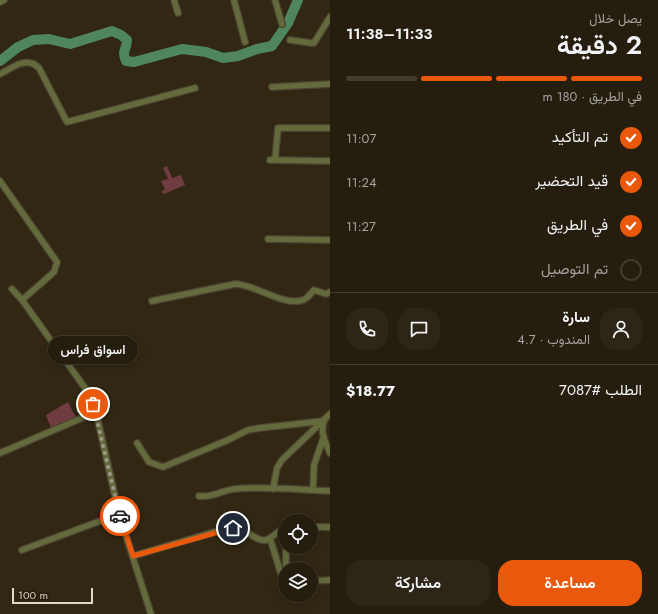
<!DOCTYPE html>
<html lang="ar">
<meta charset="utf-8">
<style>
body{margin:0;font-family:Jost,Vazirmatn,sans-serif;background:#2d2617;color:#f1f3f6;direction:rtl;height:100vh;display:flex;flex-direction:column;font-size:15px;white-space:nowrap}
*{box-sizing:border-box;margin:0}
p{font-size:13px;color:#a3a29e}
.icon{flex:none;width:22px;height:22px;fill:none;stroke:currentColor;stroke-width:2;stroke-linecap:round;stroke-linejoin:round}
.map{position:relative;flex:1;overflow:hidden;direction:ltr}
.sheet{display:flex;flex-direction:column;background:#251d0e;width:328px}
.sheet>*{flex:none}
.controls{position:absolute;left:278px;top:514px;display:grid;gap:8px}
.controls a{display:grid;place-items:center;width:40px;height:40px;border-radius:50%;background:#251d0e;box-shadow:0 2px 10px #0003,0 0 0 1px #423b2e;font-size:20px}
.scale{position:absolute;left:12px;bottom:10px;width:81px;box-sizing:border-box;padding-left:4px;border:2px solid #ded8cc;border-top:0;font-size:11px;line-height:14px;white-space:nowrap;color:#ded8cc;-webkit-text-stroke:3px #271d0a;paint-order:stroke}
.pin{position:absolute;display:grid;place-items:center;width:34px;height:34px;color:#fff;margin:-17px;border:2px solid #fff;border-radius:50%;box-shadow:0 1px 4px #0007}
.courier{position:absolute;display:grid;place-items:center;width:40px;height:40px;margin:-20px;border:3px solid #ea580c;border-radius:50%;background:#fff;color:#222;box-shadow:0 1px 5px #0007}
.bubble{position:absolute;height:28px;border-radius:14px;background:#251d0e;box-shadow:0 2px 10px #0003,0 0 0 1px #423b2e;font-size:13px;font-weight:600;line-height:28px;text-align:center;direction:rtl}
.head em{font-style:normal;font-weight:600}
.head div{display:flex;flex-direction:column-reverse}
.head{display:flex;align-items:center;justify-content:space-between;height:68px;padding:0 16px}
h1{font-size:26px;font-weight:600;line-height:30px}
.bar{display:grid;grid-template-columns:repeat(4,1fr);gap:6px 4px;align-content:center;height:48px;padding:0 16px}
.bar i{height:5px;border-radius:3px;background:#423b2e}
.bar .selected{background:#ea580c}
.bar p{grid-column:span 4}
.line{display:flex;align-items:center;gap:10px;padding:0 16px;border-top:1px solid #423b2e}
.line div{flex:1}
.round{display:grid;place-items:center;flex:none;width:42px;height:42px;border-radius:16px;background:#2d2617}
ol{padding:0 16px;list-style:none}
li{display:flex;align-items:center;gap:12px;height:44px}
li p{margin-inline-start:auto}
li .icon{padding:4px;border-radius:50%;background:#ea580c;color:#fff;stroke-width:4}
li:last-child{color:#a3a29e}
li i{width:22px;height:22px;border:2px solid #423b2e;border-radius:50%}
.action{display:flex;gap:8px;margin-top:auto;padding:8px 16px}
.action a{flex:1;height:46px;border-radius:16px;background:#ea580c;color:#fff;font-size:16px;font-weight:600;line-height:46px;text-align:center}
.action a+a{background:#2d2617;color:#f1f3f6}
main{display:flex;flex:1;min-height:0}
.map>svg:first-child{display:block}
</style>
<main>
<section class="sheet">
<div class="head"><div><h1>2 دقيقة</h1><p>يصل خلال</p></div><em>11:33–11:38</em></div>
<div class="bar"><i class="selected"></i><i class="selected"></i><i class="selected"></i><i></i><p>في الطريق · 180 m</p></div>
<ol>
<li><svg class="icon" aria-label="check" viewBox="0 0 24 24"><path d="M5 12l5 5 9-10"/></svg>تم التأكيد<p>11:07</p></li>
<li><svg class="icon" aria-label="check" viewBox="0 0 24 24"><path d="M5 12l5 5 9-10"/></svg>قيد التحضير<p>11:24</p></li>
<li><svg class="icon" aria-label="check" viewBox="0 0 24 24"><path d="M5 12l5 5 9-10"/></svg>في الطريق<p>11:27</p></li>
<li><i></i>تم التوصيل</li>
</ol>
<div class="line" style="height:72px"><a class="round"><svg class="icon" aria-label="person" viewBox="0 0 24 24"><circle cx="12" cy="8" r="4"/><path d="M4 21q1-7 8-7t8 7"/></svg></a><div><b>سارة</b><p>المندوب · 4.7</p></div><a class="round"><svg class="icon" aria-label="chat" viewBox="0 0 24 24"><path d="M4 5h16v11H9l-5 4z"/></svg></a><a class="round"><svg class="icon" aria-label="phone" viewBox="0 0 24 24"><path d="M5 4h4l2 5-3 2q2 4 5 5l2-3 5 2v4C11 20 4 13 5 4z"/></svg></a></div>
<div class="line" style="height:52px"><div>الطلب #7087</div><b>$18.77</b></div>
<div class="action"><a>مساعدة</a><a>مشاركة</a></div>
</section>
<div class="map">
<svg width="330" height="614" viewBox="0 0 330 614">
<rect width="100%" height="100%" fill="#312713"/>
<path fill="#713c41" d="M 167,166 L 172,178 L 181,175 L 185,185 L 164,194 L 161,192 L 165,189 L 161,181 L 168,179 L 163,168 Z
M 68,402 L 76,418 L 51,428 L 46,415 Z"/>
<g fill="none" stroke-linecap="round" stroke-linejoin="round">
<path stroke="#4f865b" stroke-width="10" d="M 0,61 L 18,47 L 33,40 L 49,39 L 70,44 L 112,31 L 121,35 L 127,40 C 127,50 121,50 126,61 L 134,62 L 182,49 L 206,52 L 223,58 L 238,56 L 257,49 L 272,46 L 288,23 L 298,0"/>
<defs>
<path id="street" d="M 174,0 L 178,13
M 234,0 L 245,42
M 275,0 L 282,24
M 0,2 L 4,0
M 290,40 L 311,43 L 314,43 L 330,17
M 0,74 C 12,68 27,55 39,68 L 67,122 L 195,88
M 272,87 L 330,84
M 270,160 L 330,161
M 275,160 L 278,128 L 330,128
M 0,181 L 57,262 L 54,272 L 22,300
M 268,239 L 330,240
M 12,289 L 22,300 L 85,388 L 96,412 L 119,514 L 151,614
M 152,301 L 235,284 C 255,284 284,307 303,300 C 307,299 311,293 314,290 L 326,294 L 330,292
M 137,443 L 149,462 L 163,467 L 228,440 L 248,430 L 260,428 L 324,421 C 320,433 325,441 330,453
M 0,453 L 96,412
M 273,489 L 277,468 L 282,460 L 330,414
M 313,490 L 314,465 L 323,439
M 199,496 C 213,498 222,490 235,489 C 266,486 299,490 330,491
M 311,527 L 330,527
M 270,538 L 281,574 L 285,579
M 286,547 L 286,569
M 22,550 L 119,514
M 133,556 L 228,528 C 245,525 256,543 266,540 C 273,538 278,530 285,528
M 311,581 L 330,580"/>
</defs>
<use href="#street" stroke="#4d4331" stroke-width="8"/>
<use href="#street" stroke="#636b3d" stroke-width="5.5"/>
</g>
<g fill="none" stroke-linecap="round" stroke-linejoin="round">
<path stroke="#a19a8b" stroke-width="4" stroke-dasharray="0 7.2" d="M 93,404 L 120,516"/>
<path stroke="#ea580c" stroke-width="5" d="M 120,516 L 133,556 L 233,528"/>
</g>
</svg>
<div class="controls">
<a><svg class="icon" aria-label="locate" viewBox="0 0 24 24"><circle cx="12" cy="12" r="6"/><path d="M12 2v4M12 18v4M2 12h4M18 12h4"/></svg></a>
<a><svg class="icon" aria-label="layers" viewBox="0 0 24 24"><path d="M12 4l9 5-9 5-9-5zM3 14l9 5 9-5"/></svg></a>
</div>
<div class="scale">100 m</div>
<div class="pin" style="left:93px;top:404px;background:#ea580c"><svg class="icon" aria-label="bag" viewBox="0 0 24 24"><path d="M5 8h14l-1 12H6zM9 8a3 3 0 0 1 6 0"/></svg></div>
<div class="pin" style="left:233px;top:528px;background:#1f2937"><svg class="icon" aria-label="home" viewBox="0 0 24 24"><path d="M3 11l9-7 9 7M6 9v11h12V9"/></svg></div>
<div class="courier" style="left:120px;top:516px"><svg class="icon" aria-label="car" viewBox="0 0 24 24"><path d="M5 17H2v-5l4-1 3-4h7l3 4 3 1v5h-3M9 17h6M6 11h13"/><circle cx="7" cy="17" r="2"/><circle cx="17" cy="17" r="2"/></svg></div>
<div class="bubble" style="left:48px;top:336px;width:90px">اسواق فراس</div>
</div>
</main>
